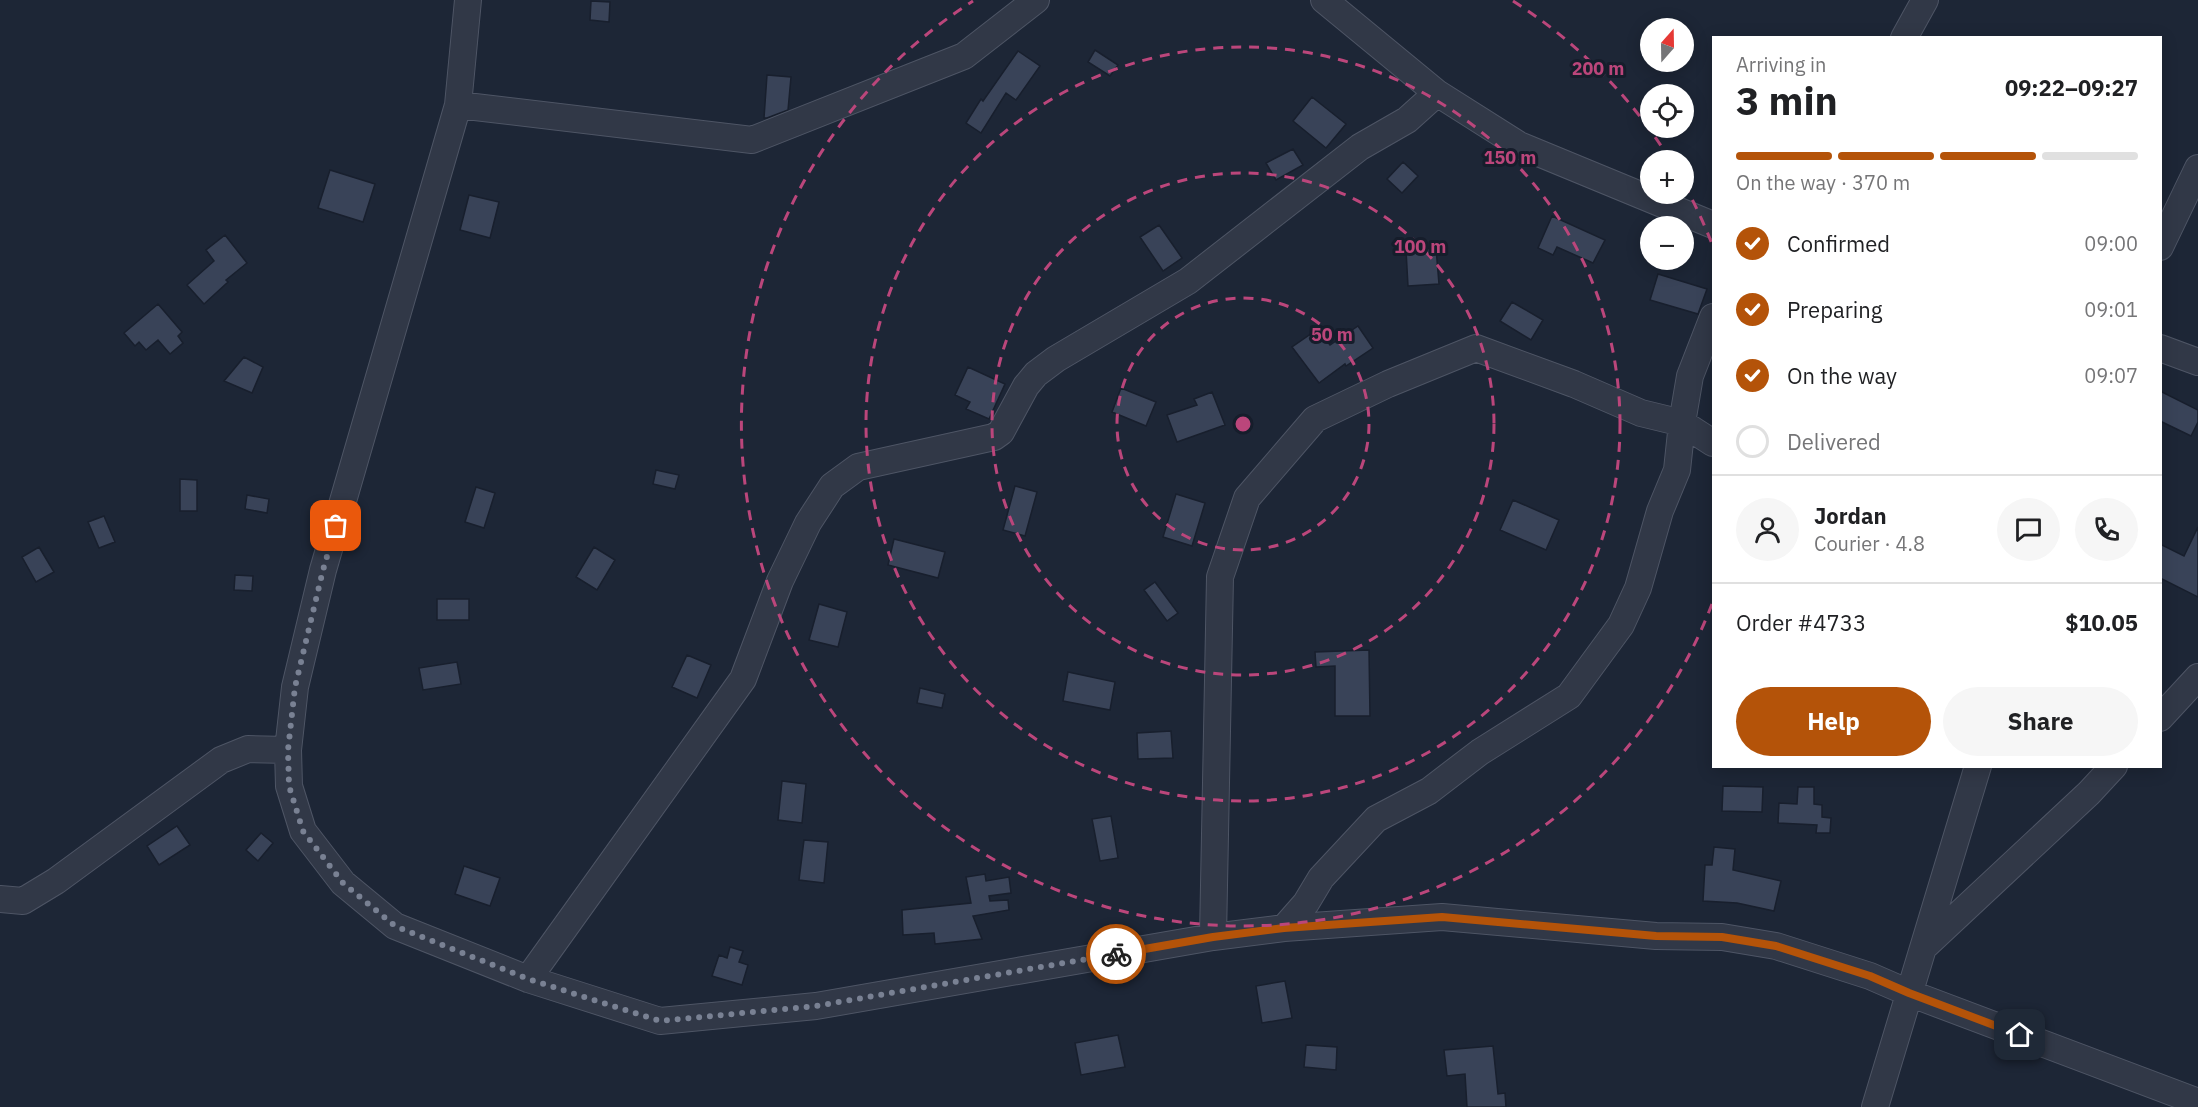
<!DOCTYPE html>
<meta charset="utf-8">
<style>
body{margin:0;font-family:"IBM Plex Sans",sans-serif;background:#f6f6f6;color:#202124;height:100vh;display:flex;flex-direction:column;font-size:22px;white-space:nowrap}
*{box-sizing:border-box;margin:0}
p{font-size:20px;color:#757577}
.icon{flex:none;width:33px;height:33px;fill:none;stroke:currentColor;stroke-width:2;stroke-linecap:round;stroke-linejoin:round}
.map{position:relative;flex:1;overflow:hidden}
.side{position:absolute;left:1712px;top:36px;width:450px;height:732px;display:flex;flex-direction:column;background:#fff;border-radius:0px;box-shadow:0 3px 15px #0003}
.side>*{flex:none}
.needle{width:39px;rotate:20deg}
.tools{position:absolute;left:1640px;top:18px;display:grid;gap:12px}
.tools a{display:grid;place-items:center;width:54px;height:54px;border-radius:50%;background:#fff;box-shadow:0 3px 15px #0003;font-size:30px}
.pin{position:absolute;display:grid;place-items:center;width:51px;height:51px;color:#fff;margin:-26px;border-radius:12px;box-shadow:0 3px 9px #0006}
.courier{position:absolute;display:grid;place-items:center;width:60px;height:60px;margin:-30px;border:4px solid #b45309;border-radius:50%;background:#fff;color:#222;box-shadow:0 2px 8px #0007}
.headline em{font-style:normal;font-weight:800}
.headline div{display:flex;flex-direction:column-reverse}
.headline{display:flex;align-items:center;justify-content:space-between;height:102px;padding:0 24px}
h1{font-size:39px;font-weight:800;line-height:45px}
.bar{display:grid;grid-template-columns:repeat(4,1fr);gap:9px 6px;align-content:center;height:72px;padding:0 24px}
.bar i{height:8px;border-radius:4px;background:#e0e0e0}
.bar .selected{background:#b45309}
.bar p{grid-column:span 4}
.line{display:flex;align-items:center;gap:15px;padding:0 24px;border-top:2px solid #e0e0e0}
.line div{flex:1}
.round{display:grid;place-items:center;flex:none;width:63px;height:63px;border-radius:32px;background:#f6f6f6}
ol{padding:0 24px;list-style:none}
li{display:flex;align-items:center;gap:18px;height:66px}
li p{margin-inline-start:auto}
li .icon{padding:6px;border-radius:50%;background:#b45309;color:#fff;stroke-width:4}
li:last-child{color:#757577}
li i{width:33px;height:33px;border:3px solid #e0e0e0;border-radius:50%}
.action{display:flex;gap:12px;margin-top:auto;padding:12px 24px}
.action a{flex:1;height:69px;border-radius:36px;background:#b45309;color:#fff;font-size:24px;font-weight:800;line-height:69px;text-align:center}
.action a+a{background:#f6f6f6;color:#202124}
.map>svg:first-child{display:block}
</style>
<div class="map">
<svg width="2198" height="1107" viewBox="0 0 2198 1107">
<rect width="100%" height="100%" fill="#1d2636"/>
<path fill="#394358" stroke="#181f2d" stroke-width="1.5" d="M 591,1 L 610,2 L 609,22 L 590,20 Z
M 1095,50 L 1118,65 L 1110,76 L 1088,62 Z
M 1018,51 L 1040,66 L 1016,100 L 1006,93 L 981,133 L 966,123 L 981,99 L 983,101 Z
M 767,75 L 791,77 L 788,110 L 767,118 L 764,118 Z
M 1312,97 L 1346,124 L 1326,148 L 1293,121 Z
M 1293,149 L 1303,165 L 1276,180 L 1266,163 Z
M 1403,162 L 1418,176 L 1402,193 L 1387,179 Z
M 330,170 L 375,184 L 363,222 L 318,208 Z
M 469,195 L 499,202 L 490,238 L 460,230 Z
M 1552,216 L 1605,240 L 1593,263 L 1557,247 L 1553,255 L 1538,248 Z
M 1159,225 L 1182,258 L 1163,271 L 1140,237 Z
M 225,235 L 247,263 L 226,280 L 228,282 L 204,304 L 187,285 L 214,261 L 206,250 Z
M 1436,248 L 1439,284 L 1408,286 L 1406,250 Z
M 1658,274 L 1707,289 L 1698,314 L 1650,300 Z
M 1512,302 L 1543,320 L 1531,340 L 1500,321 Z
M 158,304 L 182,332 L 178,336 L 183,343 L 170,354 L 158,340 L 146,350 L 139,342 L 135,346 L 124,333 Z
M 1358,326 L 1373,348 L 1346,366 L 1345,364 L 1319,383 L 1292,347 L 1318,329 L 1330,345 Z
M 244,357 L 263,367 L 252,393 L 224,381 Z
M 968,367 L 1005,384 L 989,419 L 966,409 L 970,402 L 955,395 Z
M 1121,388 L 1156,402 L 1146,426 L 1112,412 Z
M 2160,391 L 2198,410 L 2198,422 L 2191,436 L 2160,421 Z
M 1212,392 L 1225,425 L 1177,442 L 1167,415 L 1197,405 L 1194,399 Z
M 656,470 L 679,475 L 675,489 L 653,484 Z
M 180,479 L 197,480 L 197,511 L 180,511 Z
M 1015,486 L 1037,492 L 1025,536 L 1003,530 Z
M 476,487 L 495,493 L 484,528 L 465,522 Z
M 1176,494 L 1205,503 L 1192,546 L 1163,537 Z
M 247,495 L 269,499 L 267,513 L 245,509 Z
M 1513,500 L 1559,520 L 1546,550 L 1500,530 Z
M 104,516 L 115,542 L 99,548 L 88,522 Z
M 2198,527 L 2198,597 L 2160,578 L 2160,544 L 2184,556 Z
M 894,539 L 945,552 L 938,578 L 888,565 Z
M 39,547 L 54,572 L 36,582 L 22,557 Z
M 594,547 L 615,560 L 597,590 L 576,577 Z
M 235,575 L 253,576 L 252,591 L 234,590 Z
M 1155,582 L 1178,613 L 1167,621 L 1144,590 Z
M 437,599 L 469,599 L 469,620 L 437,620 Z
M 819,604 L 847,612 L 838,647 L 809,640 Z
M 1369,650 L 1370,716 L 1335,716 L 1335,666 L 1316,667 L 1315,652 Z
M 687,655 L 711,665 L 697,698 L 672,687 Z
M 457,662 L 461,684 L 423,690 L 419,668 Z
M 1068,672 L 1115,682 L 1110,710 L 1063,701 Z
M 920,688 L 945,694 L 942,708 L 917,703 Z
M 1171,731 L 1173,758 L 1138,759 L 1137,733 Z
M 782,781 L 806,784 L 802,823 L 778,820 Z
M 1723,786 L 1763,787 L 1762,812 L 1722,811 Z
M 1798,787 L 1814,787 L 1814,804 L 1822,805 L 1822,817 L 1831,818 L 1830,833 L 1816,833 L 1817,825 L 1778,823 L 1779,803 L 1797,804 Z
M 1111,816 L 1118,858 L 1100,861 L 1092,819 Z
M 177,826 L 190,845 L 159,865 L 147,846 Z
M 261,833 L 273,843 L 258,861 L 246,850 Z
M 804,840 L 828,842 L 824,883 L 799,880 Z
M 1714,847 L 1735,849 L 1733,870 L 1781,881 L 1774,911 L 1737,903 L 1703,901 L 1705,865 L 1712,865 Z
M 464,866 L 500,878 L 490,906 L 455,894 Z
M 985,874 L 986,881 L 1009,877 L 1011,893 L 989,896 L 990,901 L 1008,900 L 1009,910 L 973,916 L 982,939 L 935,944 L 934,933 L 903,935 L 902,910 L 971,903 L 966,877 Z
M 730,947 L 743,951 L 739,962 L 748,965 L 742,985 L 712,976 L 719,955 L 727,958 Z
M 1285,981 L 1292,1018 L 1262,1023 L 1256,986 Z
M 1118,1035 L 1125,1067 L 1081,1075 L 1075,1043 Z
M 1306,1045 L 1337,1047 L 1336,1070 L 1304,1067 Z
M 1493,1046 L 1498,1094 L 1505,1093 L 1506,1107 L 1467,1107 L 1465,1074 L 1447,1076 L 1444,1050 Z"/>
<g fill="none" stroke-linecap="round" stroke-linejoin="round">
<defs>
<path id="minor" d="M 468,0 L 458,105 L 323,570 L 295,687 L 288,750 L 289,786 L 303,831 L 343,883 L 395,926 L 528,979 L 660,1021 L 816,1006 L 1213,937 L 1284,928 L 1442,917 L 1656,936 L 1722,937 L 1776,946 L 1870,976 L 1909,993 L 2198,1102
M 1324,0 L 1437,93 L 1519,145 L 1713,225
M 1904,38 L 1925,0
M 458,105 L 752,140 L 964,56 L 1036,0
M 2160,247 L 2198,168
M 2160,348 L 2198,362
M 2160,718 L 2198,677
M 0,899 L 23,901 L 56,881 L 221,760 L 248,749 L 288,750
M 1284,928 L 1306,903 L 1321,878 L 1376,819 L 1429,791 L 1480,752 L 1569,696 L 1621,625 L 1638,588 L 1660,511 L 1677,470 L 1682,423 L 1713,443
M 1213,937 L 1220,577 L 1247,498 L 1315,419 L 1388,384 L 1476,348 L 1574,384 L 1641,413 L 1682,423 L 1690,376 L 1713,317
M 1924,947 L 2089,793 L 2114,766
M 528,979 L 743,679 L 780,581 L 808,523 L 832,486 L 858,467 L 994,437 L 1001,432 L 1026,386 L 1036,374 L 1056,359 L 1188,281 L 1360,147 L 1407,120 L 1437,93
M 1875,1107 L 1978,766"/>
</defs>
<use href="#minor" stroke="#4e5565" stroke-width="28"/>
<use href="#minor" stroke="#313847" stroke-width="26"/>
</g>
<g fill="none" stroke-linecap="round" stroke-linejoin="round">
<path stroke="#798193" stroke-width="6" stroke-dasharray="0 10.8" d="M 336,526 L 323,570 L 295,687 L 288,750 L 289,786 L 303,831 L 343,883 L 395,926 L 528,979 L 660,1021 L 816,1006 L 1116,954"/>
<path stroke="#b45309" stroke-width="8" d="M 1116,954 L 1213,937 L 1284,928 L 1442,917 L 1656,936 L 1722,937 L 1776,946 L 1870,976 L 1909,993 L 2020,1035"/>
</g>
<g fill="none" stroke="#bb467b" stroke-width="3" stroke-dasharray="10 8">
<circle cx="1243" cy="424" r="126"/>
<circle cx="1243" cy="424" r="251"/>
<circle cx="1243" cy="424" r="377"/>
<path d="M1712 604A502 502 0 1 1 973 1M1513 1A502 502 0 0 1 1669 158M1684 184A502 502 0 0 1 1712 244"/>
</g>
<circle cx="1243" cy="424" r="9" fill="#bb467b" stroke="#161d2b" stroke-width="3"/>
<g font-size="18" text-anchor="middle" font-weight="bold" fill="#bb467b" stroke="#161d2b" stroke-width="6" stroke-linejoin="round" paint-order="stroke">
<text x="1598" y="75">200 m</text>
<text x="1510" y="164">150 m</text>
<text x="1420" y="253">100 m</text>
<text x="1332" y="341">50 m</text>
</g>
</svg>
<div class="tools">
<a><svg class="needle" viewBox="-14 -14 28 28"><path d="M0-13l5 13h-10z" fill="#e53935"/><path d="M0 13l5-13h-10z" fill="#757577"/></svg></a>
<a><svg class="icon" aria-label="locate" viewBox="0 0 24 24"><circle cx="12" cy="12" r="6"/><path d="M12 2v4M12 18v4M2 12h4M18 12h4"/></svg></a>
<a>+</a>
<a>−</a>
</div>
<div class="pin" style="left:336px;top:526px;background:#ea580c"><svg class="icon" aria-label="bag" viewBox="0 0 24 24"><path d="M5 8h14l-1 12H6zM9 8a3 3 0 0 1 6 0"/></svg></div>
<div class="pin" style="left:2020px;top:1035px;background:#1f2937"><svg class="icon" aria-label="home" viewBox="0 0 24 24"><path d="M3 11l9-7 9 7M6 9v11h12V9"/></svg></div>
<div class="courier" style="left:1116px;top:954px"><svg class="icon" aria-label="bike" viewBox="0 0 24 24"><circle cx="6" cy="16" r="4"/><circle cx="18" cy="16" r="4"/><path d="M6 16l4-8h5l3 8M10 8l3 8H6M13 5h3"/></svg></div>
<section class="side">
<div class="headline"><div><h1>3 min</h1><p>Arriving in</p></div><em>09:22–09:27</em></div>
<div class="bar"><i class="selected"></i><i class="selected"></i><i class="selected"></i><i></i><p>On the way · 370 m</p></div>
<ol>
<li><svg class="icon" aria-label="check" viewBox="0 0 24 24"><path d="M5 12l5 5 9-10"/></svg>Confirmed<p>09:00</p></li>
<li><svg class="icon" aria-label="check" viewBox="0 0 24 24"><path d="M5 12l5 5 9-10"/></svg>Preparing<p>09:01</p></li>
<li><svg class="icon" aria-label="check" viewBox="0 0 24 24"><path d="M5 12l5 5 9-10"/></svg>On the way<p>09:07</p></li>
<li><i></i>Delivered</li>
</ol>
<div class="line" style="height:108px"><a class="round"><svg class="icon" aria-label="person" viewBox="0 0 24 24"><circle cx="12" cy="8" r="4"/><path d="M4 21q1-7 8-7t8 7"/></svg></a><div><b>Jordan</b><p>Courier · 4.8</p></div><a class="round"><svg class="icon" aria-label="chat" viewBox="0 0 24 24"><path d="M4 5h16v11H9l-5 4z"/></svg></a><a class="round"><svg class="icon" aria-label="phone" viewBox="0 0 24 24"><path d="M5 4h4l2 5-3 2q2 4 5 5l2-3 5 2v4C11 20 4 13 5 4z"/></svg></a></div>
<div class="line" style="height:78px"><div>Order #4733</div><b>$10.05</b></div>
<div class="action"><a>Help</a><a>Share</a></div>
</section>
</div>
